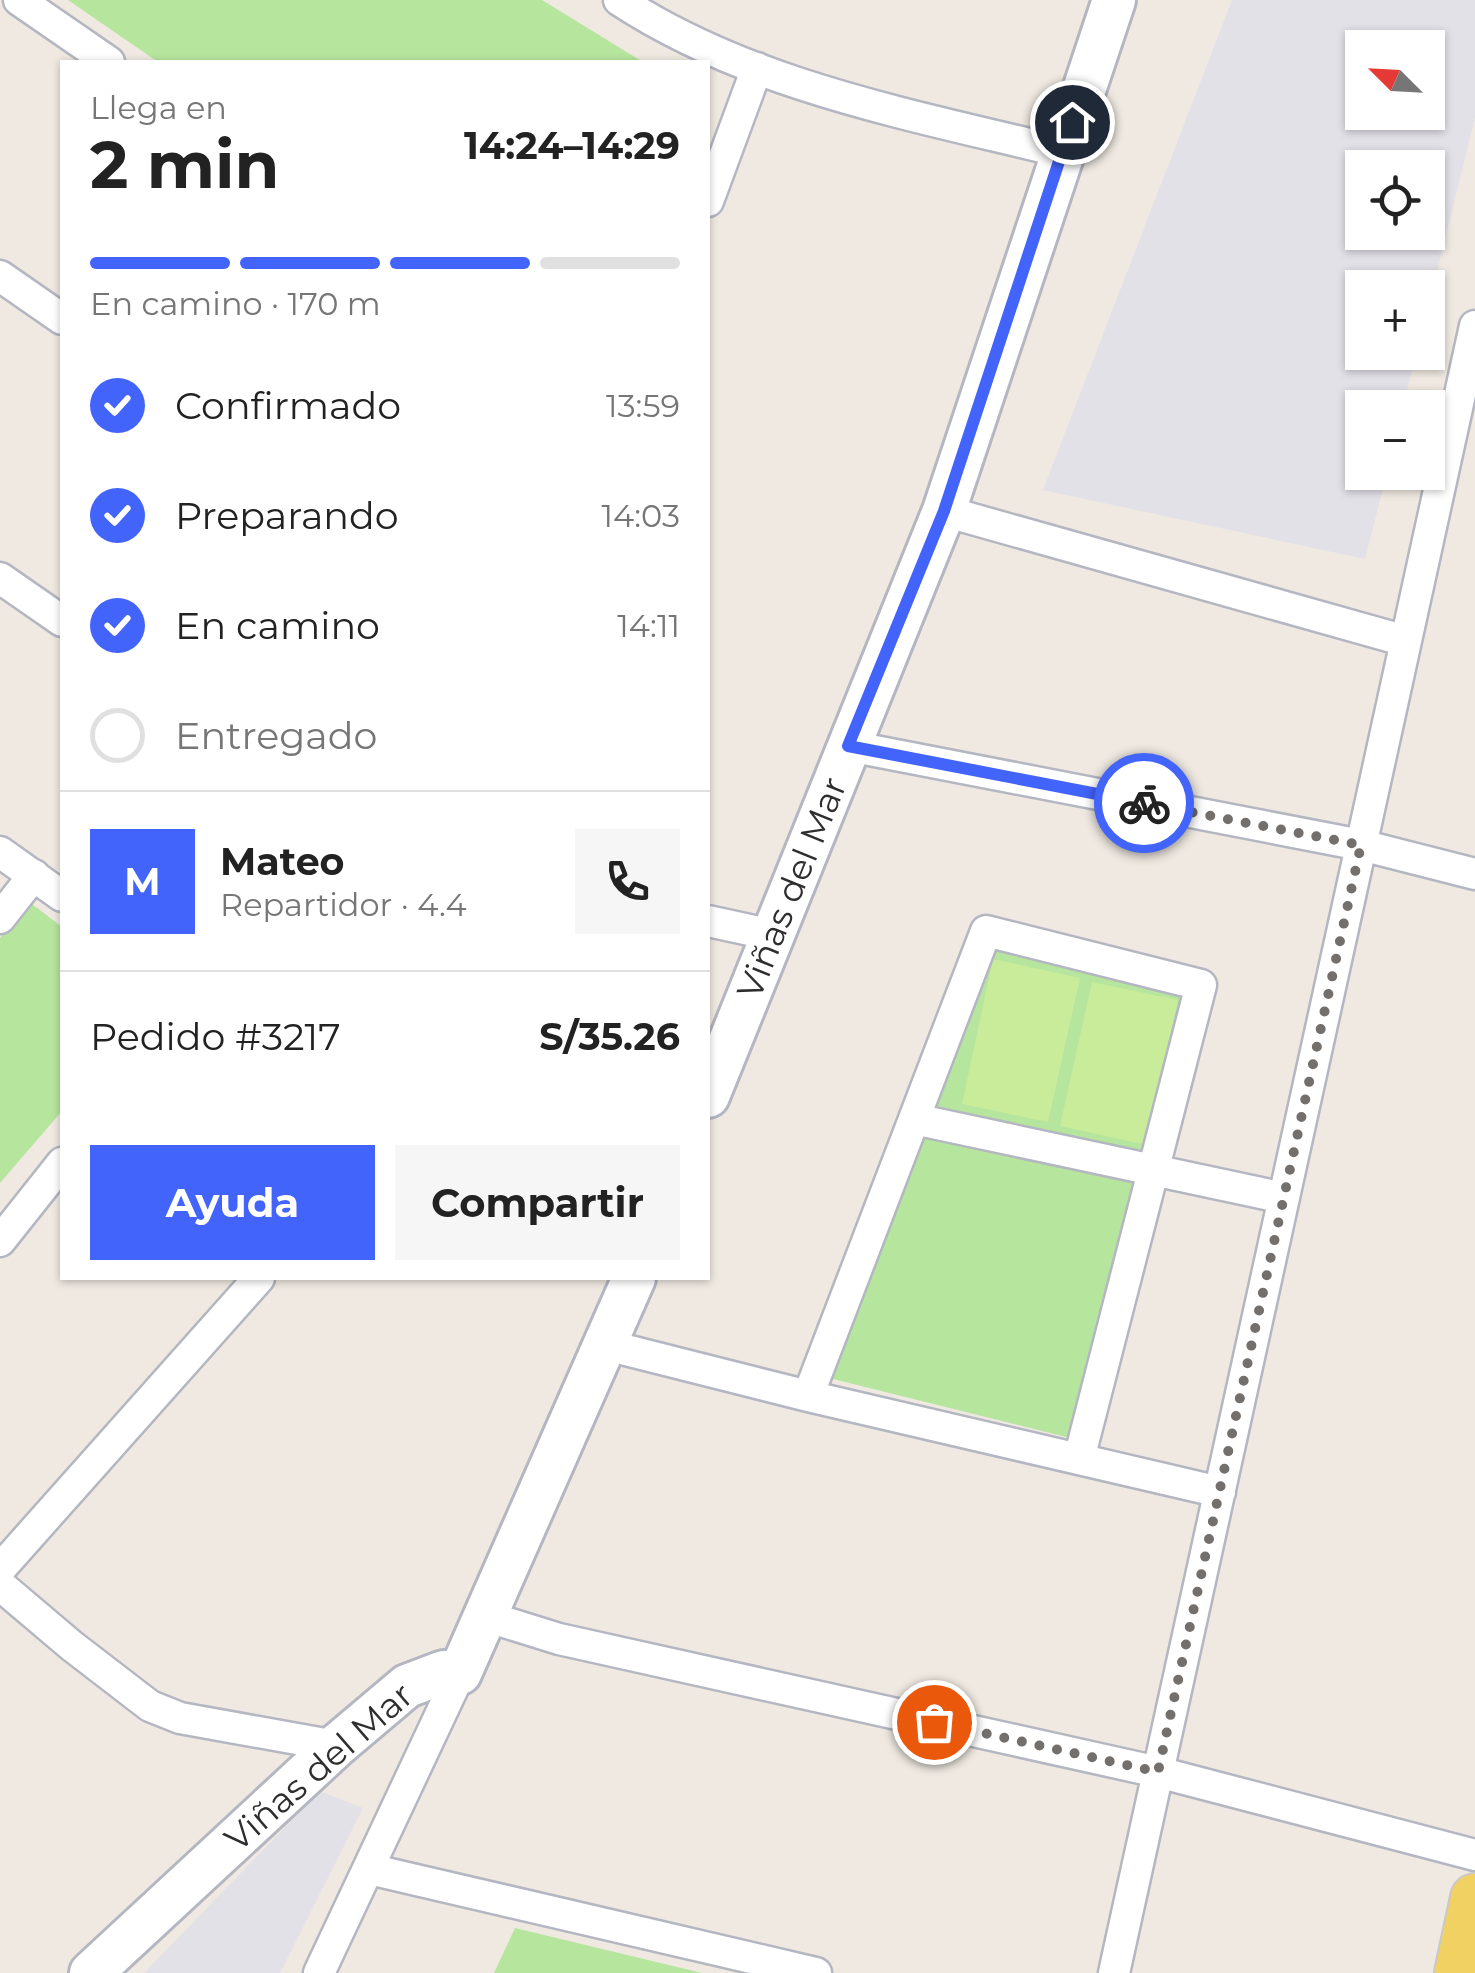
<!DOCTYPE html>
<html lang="es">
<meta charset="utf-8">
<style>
body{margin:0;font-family:Montserrat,sans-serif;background:#f6f6f6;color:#222;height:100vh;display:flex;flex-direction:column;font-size:38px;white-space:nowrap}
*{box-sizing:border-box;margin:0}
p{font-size:32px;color:#767676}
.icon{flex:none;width:55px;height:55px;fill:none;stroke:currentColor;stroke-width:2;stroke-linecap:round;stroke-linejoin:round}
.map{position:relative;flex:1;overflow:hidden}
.sheet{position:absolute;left:60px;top:60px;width:650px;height:1220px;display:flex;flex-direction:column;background:#fff;border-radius:0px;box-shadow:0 2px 8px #0004}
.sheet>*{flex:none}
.needle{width:65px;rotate:294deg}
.controls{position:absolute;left:1345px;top:30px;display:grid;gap:20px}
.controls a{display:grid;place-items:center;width:100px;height:100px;border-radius:0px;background:#fff;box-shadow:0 2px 8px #0004;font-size:50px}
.pin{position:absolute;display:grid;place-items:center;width:85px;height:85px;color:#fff;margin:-42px;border:5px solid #fff;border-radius:50%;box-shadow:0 2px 10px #0007}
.courier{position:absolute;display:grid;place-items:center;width:100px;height:100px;margin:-50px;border:8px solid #4264fb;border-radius:50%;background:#fff;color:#222;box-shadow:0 2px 12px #0007}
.head em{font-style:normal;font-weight:700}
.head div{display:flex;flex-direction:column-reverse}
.head{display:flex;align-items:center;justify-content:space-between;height:170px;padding:0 30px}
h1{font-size:65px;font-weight:700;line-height:75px}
.bar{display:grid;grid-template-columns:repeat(4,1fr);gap:15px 10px;align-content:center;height:120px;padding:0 30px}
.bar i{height:12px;border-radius:8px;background:#e0e0e0}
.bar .selected{background:#4264fb}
.bar p{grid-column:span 4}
.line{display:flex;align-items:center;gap:25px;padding:0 30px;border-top:2px solid #e0e0e0}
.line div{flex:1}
.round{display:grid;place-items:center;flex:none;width:105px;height:105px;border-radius:0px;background:#f6f6f6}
ol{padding:0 30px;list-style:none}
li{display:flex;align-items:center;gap:30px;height:110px}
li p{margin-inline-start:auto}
li .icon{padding:10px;border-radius:50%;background:#4264fb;color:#fff;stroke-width:4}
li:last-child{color:#767676}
li i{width:55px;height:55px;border:5px solid #e0e0e0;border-radius:50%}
.action{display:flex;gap:20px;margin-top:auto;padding:20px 30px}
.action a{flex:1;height:115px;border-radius:0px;background:#4264fb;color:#fff;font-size:40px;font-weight:700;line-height:115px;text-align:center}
.action a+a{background:#f6f6f6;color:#222}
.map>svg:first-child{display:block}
</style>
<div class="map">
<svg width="1475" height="1973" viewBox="0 0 1475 1973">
<rect width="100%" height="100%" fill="#efe9e1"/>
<path fill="#e3e1e8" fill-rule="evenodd" d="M 1232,0 L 1475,0 L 1475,118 L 1428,308 L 1428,288 L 1362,288 L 1362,352 L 1416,353 L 1403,407 L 1362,408 L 1362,472 L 1387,473 L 1365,559 L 1043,490 ZM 1362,48 L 1428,48 L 1428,112 L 1362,112 ZM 1362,168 L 1428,168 L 1428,232 L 1362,232 Z
M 320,1791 L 363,1808 L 280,1973 L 144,1973 Z"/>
<path fill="#b6e59e" d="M 68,0 L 542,0 L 643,62 L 158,62 Z
M 28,901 L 62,927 L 62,1111 L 0,1183 L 0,938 Z
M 989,937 L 1191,986 L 1153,1157 L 931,1113 Z
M 914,1131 L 1140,1176 L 1074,1439 L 821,1376 Z
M 515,1928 L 702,1973 L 494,1973 Z"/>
<path fill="#c9ec9a" d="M 993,959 L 1080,978 L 1048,1122 L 962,1104 Z
M 1092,982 L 1178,1000 L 1147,1145 L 1060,1126 Z"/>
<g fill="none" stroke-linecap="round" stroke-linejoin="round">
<defs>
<path id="street" d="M 19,0 L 109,62
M 619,0 C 750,86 913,115 1062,152
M 708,201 L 757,68
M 0,276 L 62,319
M 944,511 L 1406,641
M 0,578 L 62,621
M 849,746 L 1361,845 L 1475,874
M 0,852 L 62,896
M 0,918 L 34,875
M 708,921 L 773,935
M 914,1119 L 1284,1198
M 0,1241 L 62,1163
M 606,1345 L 808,1396 L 1220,1492
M 808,1396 L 986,931 L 1201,985 L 1079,1459
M 0,1569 L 259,1278
M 0,1585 L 72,1646 L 150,1706 L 180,1718 L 336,1746
M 485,1616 L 559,1639 L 1158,1772 L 1475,1855
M 369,1869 L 816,1973
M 319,1973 L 460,1673
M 1114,1973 L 1475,326"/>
<path id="secondary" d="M 708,1096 L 944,511 L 1114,0
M 91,1973 L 336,1746 L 407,1686 L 444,1672 L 460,1673 L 634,1278"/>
<path id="primary" d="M 1459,1973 L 1475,1898"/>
</defs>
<use href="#street" stroke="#b4b7c1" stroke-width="35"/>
<use href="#secondary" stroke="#b4b7c1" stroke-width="48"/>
<use href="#primary" stroke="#c9c9c9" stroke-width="52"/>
<use href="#street" stroke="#fff" stroke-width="30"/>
<use href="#secondary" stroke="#fff" stroke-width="42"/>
<use href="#primary" stroke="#f2d163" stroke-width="48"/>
</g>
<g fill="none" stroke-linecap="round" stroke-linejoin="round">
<path stroke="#726f6d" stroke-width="10" stroke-dasharray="0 18" d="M 934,1722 L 1158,1772 L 1361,845 L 1144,803"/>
<path stroke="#4264fb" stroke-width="12" d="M 1072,122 L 944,511 L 848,746 L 1144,803"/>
</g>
<g text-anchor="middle" stroke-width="8" stroke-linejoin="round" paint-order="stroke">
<g font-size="35" fill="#2e2e2e" stroke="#fff">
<text transform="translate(792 888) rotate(-68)" y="12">Viñas del Mar</text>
<text transform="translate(319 1767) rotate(-41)" y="12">Viñas del Mar</text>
</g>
</g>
</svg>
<div class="controls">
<a><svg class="needle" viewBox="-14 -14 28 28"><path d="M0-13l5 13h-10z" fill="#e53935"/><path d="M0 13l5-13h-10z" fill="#767676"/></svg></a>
<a><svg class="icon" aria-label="locate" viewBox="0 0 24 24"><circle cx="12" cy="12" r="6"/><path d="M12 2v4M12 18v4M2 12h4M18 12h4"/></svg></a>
<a>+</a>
<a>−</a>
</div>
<div class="pin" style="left:934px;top:1722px;background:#ea580c"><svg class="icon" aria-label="bag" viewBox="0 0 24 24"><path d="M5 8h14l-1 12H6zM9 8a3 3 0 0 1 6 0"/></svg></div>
<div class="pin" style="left:1072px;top:122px;background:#1f2937"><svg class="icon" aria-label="home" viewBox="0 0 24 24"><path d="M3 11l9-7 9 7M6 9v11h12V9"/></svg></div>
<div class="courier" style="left:1144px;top:803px"><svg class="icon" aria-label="bike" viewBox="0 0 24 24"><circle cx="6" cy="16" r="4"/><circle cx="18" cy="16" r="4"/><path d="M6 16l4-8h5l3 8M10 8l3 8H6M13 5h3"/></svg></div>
<section class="sheet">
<div class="head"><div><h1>2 min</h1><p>Llega en</p></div><em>14:24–14:29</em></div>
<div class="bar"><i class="selected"></i><i class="selected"></i><i class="selected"></i><i></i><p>En camino · 170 m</p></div>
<ol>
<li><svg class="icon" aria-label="check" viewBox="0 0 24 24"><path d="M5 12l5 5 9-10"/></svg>Confirmado<p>13:59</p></li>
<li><svg class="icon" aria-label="check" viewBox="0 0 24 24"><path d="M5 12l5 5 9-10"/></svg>Preparando<p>14:03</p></li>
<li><svg class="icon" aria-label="check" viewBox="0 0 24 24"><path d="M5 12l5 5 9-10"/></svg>En camino<p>14:11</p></li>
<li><i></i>Entregado</li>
</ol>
<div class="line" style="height:180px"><b class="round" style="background:#4264fb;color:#fff">M</b><div><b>Mateo</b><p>Repartidor · 4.4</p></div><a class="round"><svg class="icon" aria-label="phone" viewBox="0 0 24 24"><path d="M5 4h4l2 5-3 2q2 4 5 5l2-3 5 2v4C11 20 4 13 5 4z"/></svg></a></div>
<div class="line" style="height:130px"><div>Pedido #3217</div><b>S/35.26</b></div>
<div class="action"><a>Ayuda</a><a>Compartir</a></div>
</section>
</div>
